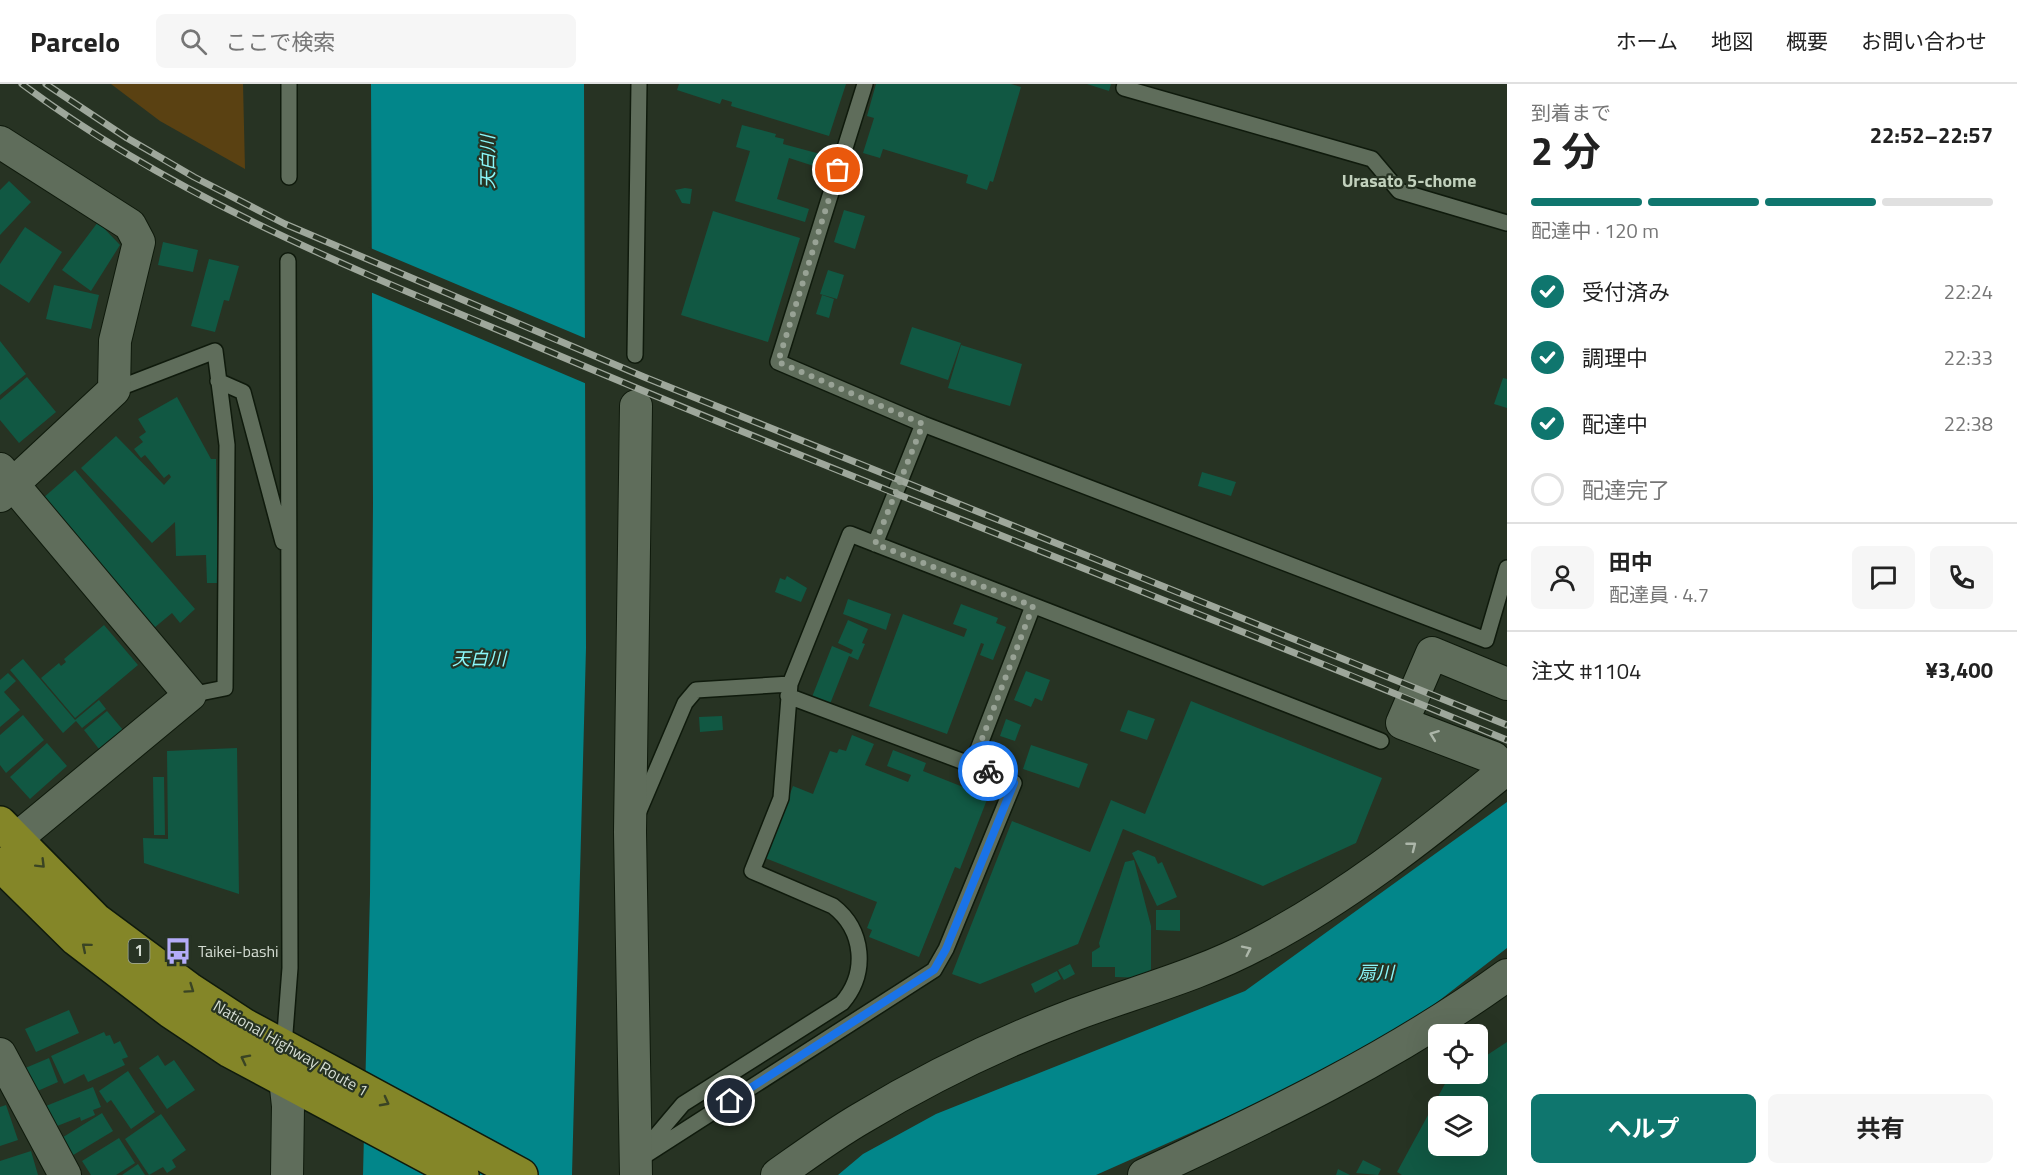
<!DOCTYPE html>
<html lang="ja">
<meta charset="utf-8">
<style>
body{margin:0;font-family:"Titillium Web","Noto Sans JP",sans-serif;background:#f6f6f6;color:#222;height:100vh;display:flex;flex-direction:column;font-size:22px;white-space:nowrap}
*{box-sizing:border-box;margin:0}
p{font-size:20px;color:#767676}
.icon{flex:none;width:33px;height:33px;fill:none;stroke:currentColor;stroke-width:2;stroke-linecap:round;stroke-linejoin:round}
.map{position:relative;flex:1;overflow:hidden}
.drawer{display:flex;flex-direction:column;background:#fff;width:510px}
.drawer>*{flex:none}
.fabs{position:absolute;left:1428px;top:940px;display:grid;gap:12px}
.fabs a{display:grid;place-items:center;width:60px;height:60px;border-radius:9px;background:#fff;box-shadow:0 6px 24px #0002;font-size:30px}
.pin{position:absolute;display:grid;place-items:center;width:51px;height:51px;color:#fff;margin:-26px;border:3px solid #fff;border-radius:50%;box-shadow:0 2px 6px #0007}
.courier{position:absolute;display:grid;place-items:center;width:60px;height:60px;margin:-30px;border:4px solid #1a73e8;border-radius:50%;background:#fff;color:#222;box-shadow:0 2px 8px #0007}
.overview em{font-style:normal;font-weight:700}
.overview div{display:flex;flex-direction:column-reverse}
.overview{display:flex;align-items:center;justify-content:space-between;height:102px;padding:0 24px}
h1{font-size:39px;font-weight:700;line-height:45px}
.bar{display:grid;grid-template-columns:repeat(4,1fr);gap:9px 6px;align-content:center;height:72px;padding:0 24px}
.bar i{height:8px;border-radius:4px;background:#e0e0e0}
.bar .selected{background:#0f766e}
.bar p{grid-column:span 4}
.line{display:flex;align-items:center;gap:15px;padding:0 24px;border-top:2px solid #e0e0e0}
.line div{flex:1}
.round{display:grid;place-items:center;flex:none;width:63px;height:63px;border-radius:9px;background:#f6f6f6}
ol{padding:0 24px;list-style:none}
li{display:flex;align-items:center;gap:18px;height:66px}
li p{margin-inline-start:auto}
li .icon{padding:6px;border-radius:50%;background:#0f766e;color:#fff;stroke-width:4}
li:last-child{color:#767676}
li i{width:33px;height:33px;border:3px solid #e0e0e0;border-radius:50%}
.button{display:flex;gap:12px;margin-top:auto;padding:12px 24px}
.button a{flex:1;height:69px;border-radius:9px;background:#0f766e;color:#fff;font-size:24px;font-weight:700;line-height:69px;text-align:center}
.button a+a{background:#f6f6f6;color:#222}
header{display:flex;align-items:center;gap:36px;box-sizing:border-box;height:84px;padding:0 30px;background:#fff;border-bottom:2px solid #e0e0e0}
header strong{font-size:28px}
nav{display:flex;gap:33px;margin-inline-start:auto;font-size:21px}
.search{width:420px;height:54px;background:#f6f6f6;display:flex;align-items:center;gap:15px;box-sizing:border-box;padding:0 21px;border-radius:9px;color:#767676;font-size:22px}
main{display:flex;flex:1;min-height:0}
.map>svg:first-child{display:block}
</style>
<header>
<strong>Parcelo</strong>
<div class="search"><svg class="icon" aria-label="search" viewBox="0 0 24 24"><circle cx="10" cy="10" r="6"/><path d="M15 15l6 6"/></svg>ここで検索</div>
<nav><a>ホーム</a><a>地図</a><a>概要</a><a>お問い合わせ</a></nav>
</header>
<main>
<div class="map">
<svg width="1507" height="1091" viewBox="0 0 1507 1091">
<rect width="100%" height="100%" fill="#273323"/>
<path fill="#5a4112" d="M 111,0 L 243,0 L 245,85 L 160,37 Z"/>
<path fill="#02868a" d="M 371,0 L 584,0 L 586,564 L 572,1091 L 363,1091 L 370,810 L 373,419 Z
M 1507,718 L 1507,864 L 1409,940 L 1314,994 L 1096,1091 L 838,1091 L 863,1070 L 936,1030 L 1245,907 Z"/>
<path fill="#273323" d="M 368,163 L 587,255 L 587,300 L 368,207 Z"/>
<path fill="#115843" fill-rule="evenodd" d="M 679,0 L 846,0 L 829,52 L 731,22 L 732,18 L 722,15 L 720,20 L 677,6 Z
M 876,0 L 1011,0 L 1021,3 L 993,98 L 990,97 L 987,106 L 966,99 L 968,91 L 883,65 L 880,74 L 863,69 L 874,34 L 867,32 Z
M 1087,0 L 1111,0 L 1109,7 Z
M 742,41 L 776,50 L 775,53 L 784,55 L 783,60 L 824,71 L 820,84 L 789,74 L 777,115 L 809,125 L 805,138 L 735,117 L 750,67 L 736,63 Z
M 9,97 L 31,118 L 0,151 L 0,106 Z
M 685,104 L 692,105 L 690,120 L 682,119 L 675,106 Z
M 844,126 L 865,132 L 855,165 L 834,158 Z
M 713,127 L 800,154 L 768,258 L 681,231 Z
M 98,138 L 120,161 L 91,207 L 62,186 Z
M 25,143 L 62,168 L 29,219 L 0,200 L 0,180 Z
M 163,158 L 198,166 L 193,188 L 158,181 Z
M 209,175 L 239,182 L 229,217 L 224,216 L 215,248 L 191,242 Z
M 828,186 L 844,191 L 837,215 L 820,210 Z
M 54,201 L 99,211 L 91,245 L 46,235 Z
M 822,211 L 834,215 L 829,234 L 816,230 Z
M 912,243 L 961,259 L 948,296 L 900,280 Z
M 0,257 L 26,290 L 0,311 Z
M 961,261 L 1022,280 L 1010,322 L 948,304 Z
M 27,293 L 56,328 L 19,359 L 0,336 L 0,316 Z
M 1503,294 L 1507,295 L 1507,324 L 1494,320 Z
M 177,313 L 211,375 L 216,375 L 218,499 L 207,499 L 206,471 L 176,472 L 175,438 L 152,459 L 81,384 L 116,352 L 164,401 L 171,393 L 169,390 L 164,394 L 145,371 L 141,374 L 134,365 L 143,358 L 139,353 L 146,348 L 138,335 Z
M 75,386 L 195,525 L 180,539 L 172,529 L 154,544 L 42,415 Z
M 1202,388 L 1236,398 L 1231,412 L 1198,402 Z
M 787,492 L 807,504 L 801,518 L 775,508 L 780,494 L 785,496 Z
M 848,515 L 891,530 L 886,546 L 843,530 Z
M 961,520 L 998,534 L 996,539 L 1006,543 L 993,576 L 980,571 L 984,560 L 981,559 L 947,650 L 869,622 L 903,530 L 964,553 L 967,545 L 953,540 Z
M 848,536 L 868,545 L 862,559 L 865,560 L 858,576 L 849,572 L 830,620 L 812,613 L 832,562 L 851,570 L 853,566 L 838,559 Z
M 104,541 L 138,581 L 75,634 L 41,594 L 59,579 L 61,582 L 66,578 L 64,575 Z
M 23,575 L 75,636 L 99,616 L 106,625 L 82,644 L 76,637 L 63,649 L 10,586 Z
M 1026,587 L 1050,596 L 1042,617 L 1035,614 L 1031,623 L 1014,616 Z
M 8,589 L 16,597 L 4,608 L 20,626 L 0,643 L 0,596 Z
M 1191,617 L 1382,694 L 1356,759 L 1263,802 L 1123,745 L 1078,860 L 980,900 L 952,890 L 1012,737 L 1090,768 L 1111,716 L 1145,730 Z
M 1128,626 L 1155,635 L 1147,656 L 1120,647 Z
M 107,627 L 123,646 L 99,665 L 84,646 Z
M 23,631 L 44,656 L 6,689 L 0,681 L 0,651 Z
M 722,632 L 723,646 L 700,648 L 699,633 Z
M 1006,635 L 1021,641 L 1015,657 L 1000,652 Z
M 852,651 L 874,660 L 865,681 L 908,698 L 911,691 L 887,682 L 893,666 L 926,679 L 923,687 L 988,713 L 960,785 L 955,783 L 919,873 L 869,853 L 872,846 L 867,844 L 877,818 L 765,774 L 793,702 L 813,710 L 830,667 L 837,669 L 839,665 L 846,667 Z
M 47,659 L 67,682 L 30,715 L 10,693 Z
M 1031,661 L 1088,680 L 1079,704 L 1023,685 Z
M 237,664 L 239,810 L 144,779 L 143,754 L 168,755 L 167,667 Z
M 153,693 L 164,693 L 165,751 L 154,751 Z
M 1138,766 L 1155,773 L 1158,780 L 1162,778 L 1177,813 L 1157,822 L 1132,769 Z
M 1134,776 L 1151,842 L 1151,885 L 1147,894 L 1115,893 L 1115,883 L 1092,883 L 1092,868 L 1100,863 L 1099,859 L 1125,778 Z
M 1156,826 L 1180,826 L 1180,847 L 1156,846 Z
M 1070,880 L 1075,890 L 1064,896 L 1058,886 Z
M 1057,887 L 1061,895 L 1035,909 L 1031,900 Z
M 69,926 L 79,949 L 36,968 L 25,945 Z
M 104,948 L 106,952 L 110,951 L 114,960 L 120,957 L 128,973 L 122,975 L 125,981 L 88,998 L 84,990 L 64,1000 L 51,972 Z
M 1507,958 L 1507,1091 L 1402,1091 L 1397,1088 L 1446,998 L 1458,990 L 1478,990 L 1478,977 ZM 1438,1023 L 1478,1023 L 1478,1062 L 1438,1062 Z
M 158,971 L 165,982 L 174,976 L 195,1006 L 167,1025 L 139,984 Z
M 49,974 L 58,998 L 33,1009 L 23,985 Z
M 128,987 L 155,1028 L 131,1045 L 111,1016 L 107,1019 L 99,1007 Z
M 93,1003 L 101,1023 L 93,1026 L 95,1031 L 81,1037 L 80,1033 L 47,1046 L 36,1026 Z
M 6,1021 L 18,1056 L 0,1062 L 0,1023 Z
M 102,1029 L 113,1047 L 70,1073 L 60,1055 Z
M 161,1030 L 186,1066 L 172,1076 L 176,1083 L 167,1089 L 163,1083 L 149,1091 L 125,1055 Z
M 119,1054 L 135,1079 L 116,1091 L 91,1091 L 82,1077 Z
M 31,1067 L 38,1091 L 0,1091 L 0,1077 Z
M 1363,1076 L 1381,1085 L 1378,1091 L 1356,1089 Z
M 138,1080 L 145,1091 L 122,1091 Z
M 1338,1085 L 1350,1091 L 1336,1091 Z"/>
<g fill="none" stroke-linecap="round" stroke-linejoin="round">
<defs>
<path id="service" d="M 865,0 L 778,278 L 923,340 L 1486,556 L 1507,484
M 1125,0 L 1124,4 L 1372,75 L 1399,107 L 1507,139
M 289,93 L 289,0
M 635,271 L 639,0
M 218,297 L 243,308 L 283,458
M 114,306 L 215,267 L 227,361 L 225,604 L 190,611
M 875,460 L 923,340
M 788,612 L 972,681
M 639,727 L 685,619 L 696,606 L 790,600 L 850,450 L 1381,657
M 284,962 L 290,884 L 288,177
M 644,1066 L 683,1020 L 842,919 C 868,889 864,846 833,822 L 752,787 L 781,714 L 790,600
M 635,1078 L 934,886 L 946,865 L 1014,699 L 972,681 L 1033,522"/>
<path id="minor" d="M 0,58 L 130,141 L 139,158 L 115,257 L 114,306 L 0,412
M 636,322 L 630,748 L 636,1091
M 0,385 L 190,611 L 16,755
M 0,970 L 65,1091
M 285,995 L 288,1022 L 287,1091
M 777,1091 C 804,1072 831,1052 860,1035 C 928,994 1002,958 1076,930 C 1138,907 1200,891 1258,860 C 1346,814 1423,753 1499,691 L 1494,674 L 1402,639 L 1432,569 L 1507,600
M 1144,1091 C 1270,1032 1394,973 1507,891"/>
<path id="trunk" d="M 0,739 L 96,836 L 189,905 L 244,941 L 521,1091
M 0,780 L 76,855 L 170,927 L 230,967 L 462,1091"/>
</defs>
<use href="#service" stroke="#0f1a0c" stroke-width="18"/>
<use href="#minor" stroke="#0f1a0c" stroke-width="34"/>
<use href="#trunk" stroke="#0f1a0c" stroke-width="36"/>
<use href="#service" stroke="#5f6d5b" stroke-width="15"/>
<use href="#minor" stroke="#5f6d5b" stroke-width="32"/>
<use href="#trunk" stroke="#848628" stroke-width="33"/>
<defs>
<path id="rail" d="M 22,0 C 184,121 376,194 560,272 C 874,405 1193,524 1507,656
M 46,0 L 127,54 L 194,93 L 285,140 L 644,293 L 1507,641"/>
</defs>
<use href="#rail" stroke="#9ea79b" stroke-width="7"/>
<use href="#rail" stroke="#273323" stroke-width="4.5" stroke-dasharray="14" stroke-linecap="butt"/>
</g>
<defs><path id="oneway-chevron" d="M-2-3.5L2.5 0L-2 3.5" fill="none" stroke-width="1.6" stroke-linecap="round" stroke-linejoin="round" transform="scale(1.5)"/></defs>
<g stroke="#acb6a9">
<use href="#oneway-chevron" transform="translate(1434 651) rotate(-159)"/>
<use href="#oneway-chevron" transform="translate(1412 762) rotate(-38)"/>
<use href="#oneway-chevron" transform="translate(1247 866) rotate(-26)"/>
</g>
<g stroke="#3a4424">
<use href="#oneway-chevron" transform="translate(41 780) rotate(45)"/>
<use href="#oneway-chevron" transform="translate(86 863) rotate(-140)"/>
<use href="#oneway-chevron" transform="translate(190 905) rotate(35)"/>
<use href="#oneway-chevron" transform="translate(245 975) rotate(-153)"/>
<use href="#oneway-chevron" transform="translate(385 1018) rotate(28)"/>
</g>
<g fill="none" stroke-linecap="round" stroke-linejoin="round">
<path stroke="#98a295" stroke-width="6" stroke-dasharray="0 10.8" d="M 838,86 L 778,278 L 923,340 L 875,460 L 1033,522 L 972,681 L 988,687"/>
<path stroke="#1a73e8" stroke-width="8" d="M 730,1017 L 934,886 L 946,865 L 1014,699 L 988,687"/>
</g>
<defs>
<symbol id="bus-bare" viewBox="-9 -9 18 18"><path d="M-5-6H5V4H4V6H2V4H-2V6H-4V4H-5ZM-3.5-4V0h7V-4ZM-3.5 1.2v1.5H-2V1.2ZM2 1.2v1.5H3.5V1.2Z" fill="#b4acf9" stroke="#273323" stroke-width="2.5" paint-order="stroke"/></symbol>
</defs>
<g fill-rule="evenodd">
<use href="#bus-bare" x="159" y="848" width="38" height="38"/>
</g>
<g text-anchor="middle" stroke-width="4.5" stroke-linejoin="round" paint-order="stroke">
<rect fill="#273323" stroke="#a1aa9e" stroke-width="1.5" x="128.5" y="855" width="21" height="24" rx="4.5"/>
<g font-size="15" font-weight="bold" fill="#d5ddd3">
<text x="139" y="872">1</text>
</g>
<g font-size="16" fill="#d5ddd3" stroke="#273323" text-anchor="start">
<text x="198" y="873">Taikei-bashi</text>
</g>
<g font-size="16" fill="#d5ddd3" stroke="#273323">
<text transform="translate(291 964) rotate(30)" y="6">National Highway Route 1</text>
</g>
<g font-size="18" font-style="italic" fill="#8bf8fb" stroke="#273323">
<text transform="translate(488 78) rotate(-90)" y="6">天白川</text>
<text x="479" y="581">天白川</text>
<text x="1376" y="895">扇川</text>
</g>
<g font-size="18" font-weight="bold" fill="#c2d1bd" stroke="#273323">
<text x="1409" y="103">Urasato 5-chome</text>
</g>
</g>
</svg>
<div class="fabs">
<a><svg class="icon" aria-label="locate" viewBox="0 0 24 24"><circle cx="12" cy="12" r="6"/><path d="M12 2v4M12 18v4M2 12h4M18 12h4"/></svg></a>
<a><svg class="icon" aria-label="layers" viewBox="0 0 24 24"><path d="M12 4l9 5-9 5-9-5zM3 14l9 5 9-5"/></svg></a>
</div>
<div class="pin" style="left:838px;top:86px;background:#ea580c"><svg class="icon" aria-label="bag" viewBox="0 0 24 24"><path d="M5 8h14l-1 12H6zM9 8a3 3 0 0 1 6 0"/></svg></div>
<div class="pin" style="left:730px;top:1017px;background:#1f2937"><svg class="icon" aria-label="home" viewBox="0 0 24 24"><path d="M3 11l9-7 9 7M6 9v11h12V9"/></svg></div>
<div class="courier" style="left:988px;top:687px"><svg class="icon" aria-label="bike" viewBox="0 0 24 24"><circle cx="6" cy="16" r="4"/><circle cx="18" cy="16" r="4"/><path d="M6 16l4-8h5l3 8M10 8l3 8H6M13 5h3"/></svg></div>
</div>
<section class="drawer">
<div class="overview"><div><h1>2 分</h1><p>到着まで</p></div><em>22:52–22:57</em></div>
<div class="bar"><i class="selected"></i><i class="selected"></i><i class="selected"></i><i></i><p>配達中 · 120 m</p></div>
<ol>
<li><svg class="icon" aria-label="check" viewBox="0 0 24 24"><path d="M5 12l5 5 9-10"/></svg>受付済み<p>22:24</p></li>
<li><svg class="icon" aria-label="check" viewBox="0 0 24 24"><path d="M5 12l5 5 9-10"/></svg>調理中<p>22:33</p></li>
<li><svg class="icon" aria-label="check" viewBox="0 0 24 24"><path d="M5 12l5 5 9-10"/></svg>配達中<p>22:38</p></li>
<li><i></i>配達完了</li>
</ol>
<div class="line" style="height:108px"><a class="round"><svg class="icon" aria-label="person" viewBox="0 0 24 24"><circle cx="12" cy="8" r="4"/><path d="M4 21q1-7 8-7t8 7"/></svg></a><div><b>田中</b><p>配達員 · 4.7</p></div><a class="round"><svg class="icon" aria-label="chat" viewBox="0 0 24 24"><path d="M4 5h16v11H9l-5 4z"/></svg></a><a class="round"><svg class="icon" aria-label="phone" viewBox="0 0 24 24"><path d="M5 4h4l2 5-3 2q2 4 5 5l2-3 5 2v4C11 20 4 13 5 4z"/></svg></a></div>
<div class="line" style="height:78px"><div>注文 #1104</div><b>¥3,400</b></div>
<div class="button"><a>ヘルプ</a><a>共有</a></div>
</section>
</main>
